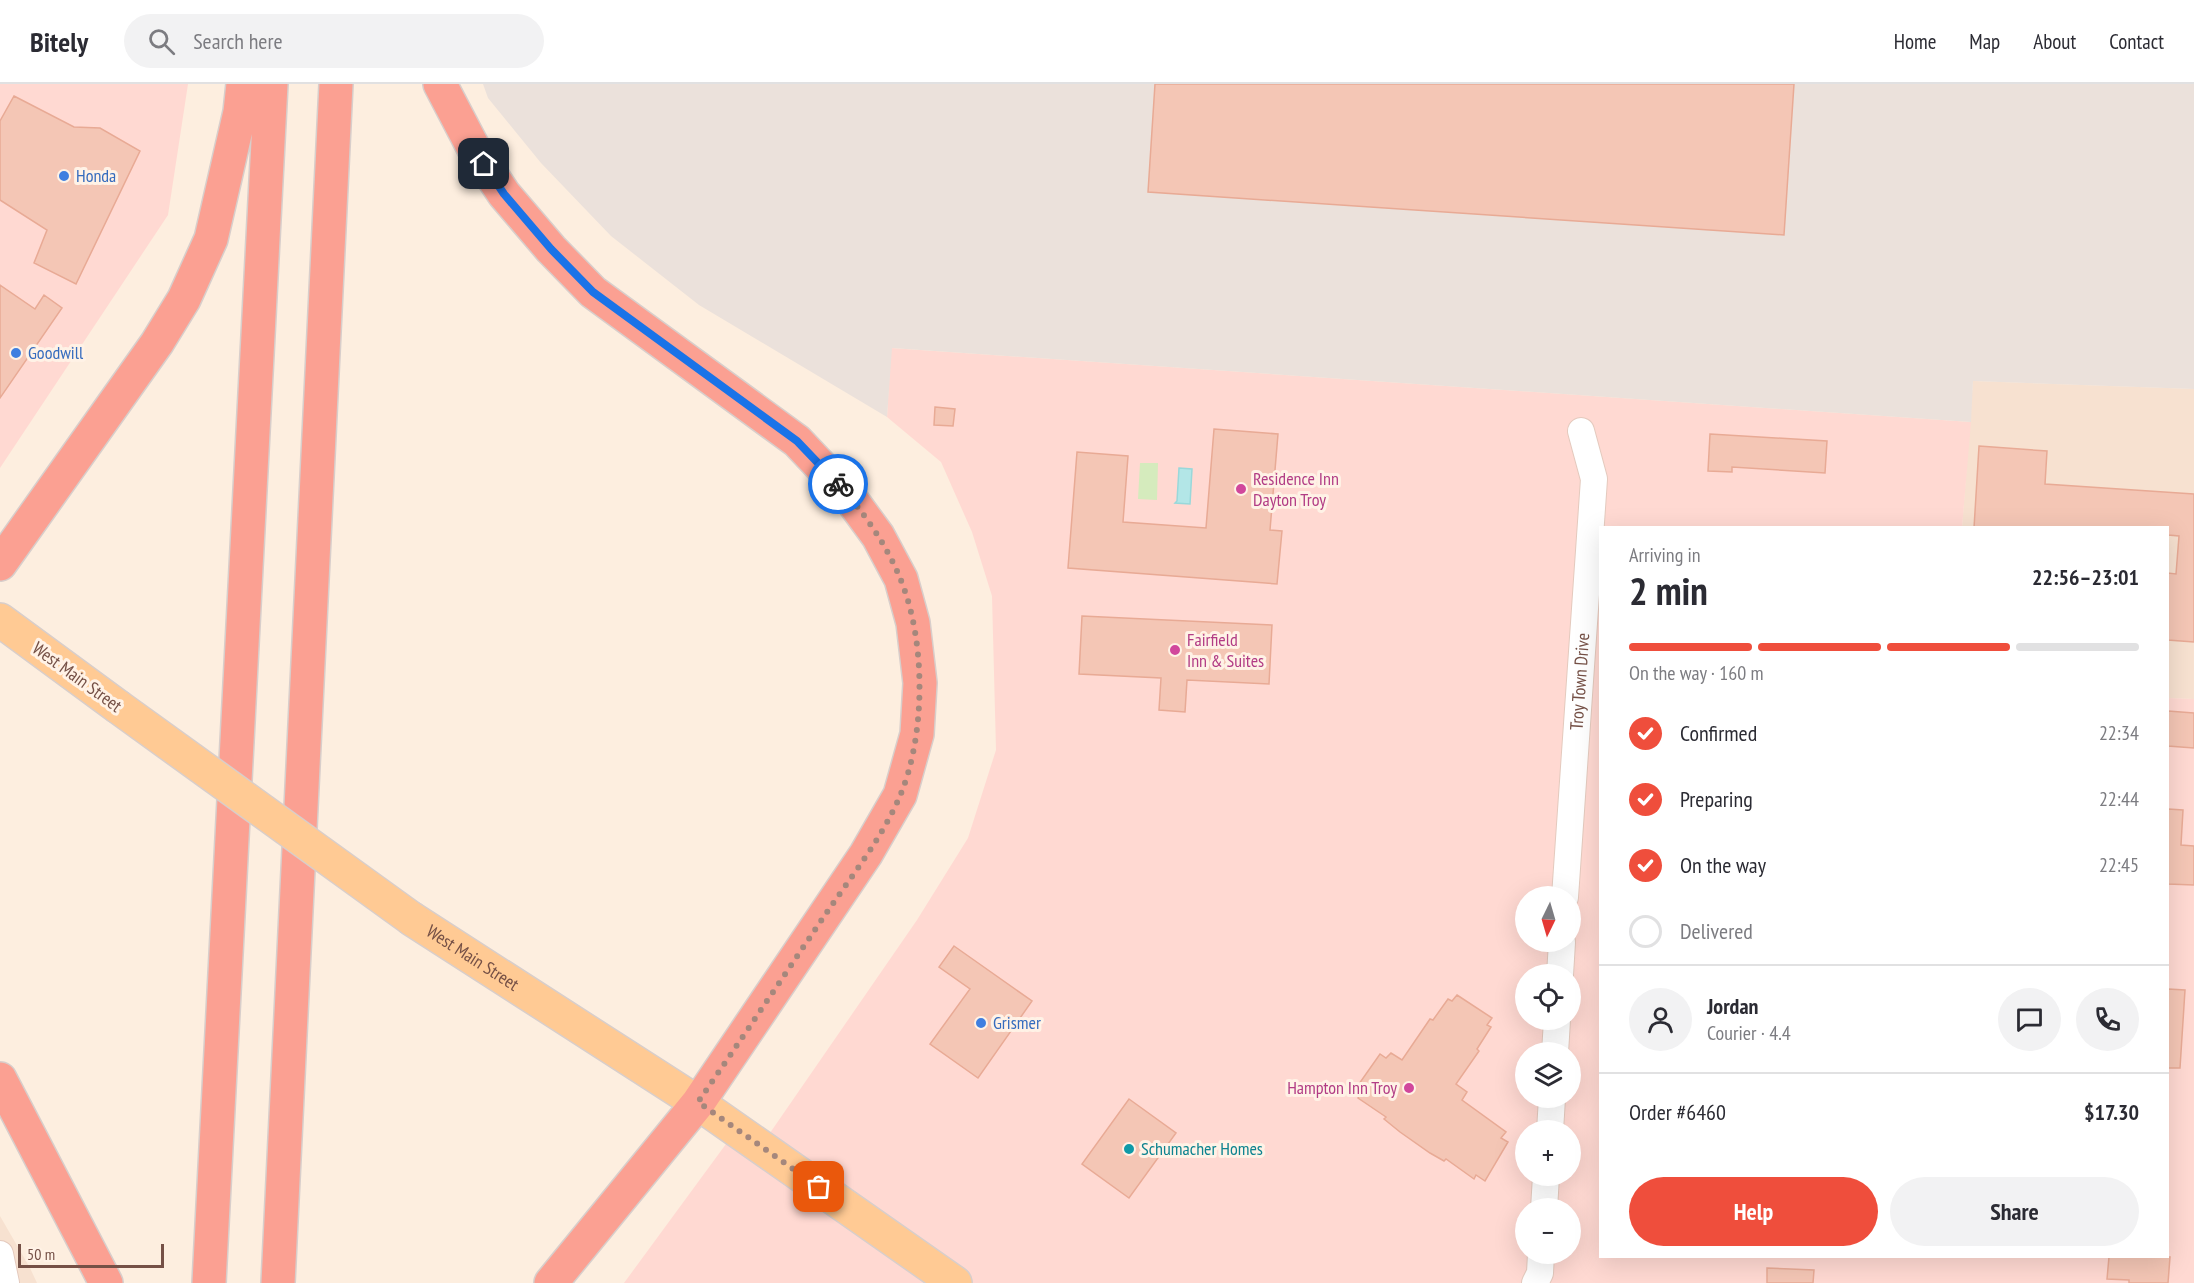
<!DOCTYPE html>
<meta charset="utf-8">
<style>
body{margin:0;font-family:"PT Sans Narrow",sans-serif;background:#f2f2f3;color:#2b2b33;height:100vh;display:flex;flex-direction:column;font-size:22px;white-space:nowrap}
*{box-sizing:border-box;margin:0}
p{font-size:20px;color:#7c7c81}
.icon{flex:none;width:33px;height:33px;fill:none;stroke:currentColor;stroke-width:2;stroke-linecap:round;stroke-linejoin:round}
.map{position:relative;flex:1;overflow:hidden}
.sheet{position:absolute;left:1599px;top:442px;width:570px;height:732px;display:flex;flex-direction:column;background:#fff;border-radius:0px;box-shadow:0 6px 24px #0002}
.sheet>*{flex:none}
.needle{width:39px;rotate:185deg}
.controls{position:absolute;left:1515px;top:802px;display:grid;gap:12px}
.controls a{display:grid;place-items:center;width:66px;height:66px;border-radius:50%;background:#fff;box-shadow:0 6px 24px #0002;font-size:30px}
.scale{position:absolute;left:18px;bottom:15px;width:146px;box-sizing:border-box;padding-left:6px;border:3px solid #755046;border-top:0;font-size:16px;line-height:21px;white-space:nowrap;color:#755046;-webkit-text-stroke:4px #fff2e6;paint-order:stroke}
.pin{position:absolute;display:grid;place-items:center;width:51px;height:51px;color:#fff;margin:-26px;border-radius:12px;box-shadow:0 3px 9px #0006}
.courier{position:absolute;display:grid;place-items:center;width:60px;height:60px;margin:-30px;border:4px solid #1a73e8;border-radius:50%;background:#fff;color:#222;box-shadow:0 2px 8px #0007}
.head em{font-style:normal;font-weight:600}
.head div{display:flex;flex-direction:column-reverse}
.head{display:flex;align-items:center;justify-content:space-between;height:102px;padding:0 30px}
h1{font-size:39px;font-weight:600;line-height:45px}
.bar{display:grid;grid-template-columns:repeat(4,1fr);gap:9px 6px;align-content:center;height:72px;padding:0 30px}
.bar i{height:8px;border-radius:4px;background:#e1e1e2}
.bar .selected{background:#ef4e3c}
.bar p{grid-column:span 4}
.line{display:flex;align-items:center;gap:15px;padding:0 30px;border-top:2px solid #e1e1e2}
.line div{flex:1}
.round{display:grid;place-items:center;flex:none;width:63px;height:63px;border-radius:32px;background:#f2f2f3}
ol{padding:0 30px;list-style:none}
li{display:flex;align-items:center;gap:18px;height:66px}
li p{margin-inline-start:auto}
li .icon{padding:6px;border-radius:50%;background:#ef4e3c;color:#fff;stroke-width:4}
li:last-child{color:#7c7c81}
li i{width:33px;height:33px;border:3px solid #e1e1e2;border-radius:50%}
.cta{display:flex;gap:12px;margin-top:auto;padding:12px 30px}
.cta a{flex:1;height:69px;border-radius:36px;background:#ef4e3c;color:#fff;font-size:24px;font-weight:600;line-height:69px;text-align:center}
.cta a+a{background:#f2f2f3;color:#2b2b33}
header{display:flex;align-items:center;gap:36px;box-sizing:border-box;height:84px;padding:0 30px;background:#fff;border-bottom:2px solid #e1e1e2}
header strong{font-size:28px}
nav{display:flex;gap:33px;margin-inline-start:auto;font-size:21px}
.search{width:420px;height:54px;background:#f2f2f3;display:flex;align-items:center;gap:15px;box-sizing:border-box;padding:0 21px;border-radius:33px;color:#7c7c81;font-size:22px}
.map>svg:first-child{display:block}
</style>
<header>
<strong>Bitely</strong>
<div class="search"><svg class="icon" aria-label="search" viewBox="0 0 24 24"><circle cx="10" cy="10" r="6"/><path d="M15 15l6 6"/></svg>Search here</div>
<nav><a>Home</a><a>Map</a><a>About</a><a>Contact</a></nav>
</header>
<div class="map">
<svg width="2194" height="1199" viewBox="0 0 2194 1199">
<rect width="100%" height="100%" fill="#fdeedf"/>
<path fill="#f7e1d0" d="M 1973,297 L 2194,305 L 2194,615 L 2168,614 L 2168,444 L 1962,444 Z
M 0,1132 L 30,1184 L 37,1199 L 0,1199 Z"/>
<path fill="#ffd9d2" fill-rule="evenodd" d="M 0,0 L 188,0 L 168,131 L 0,384 Z
M 891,264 L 1971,338 L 1962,444 L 1600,444 L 1600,1173 L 2168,1173 L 2168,614 L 2194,615 L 2194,1199 L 624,1199 L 737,1045 L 761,1062 L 917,836 L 968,754 L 996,666 L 992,512 L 972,448 L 941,378 L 887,333 ZM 1526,813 L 1570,813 L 1570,858 L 1526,858 ZM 1526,891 L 1570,891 L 1570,936 L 1526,936 ZM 1526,969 L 1570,969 L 1570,1014 L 1526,1014 ZM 1526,1047 L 1570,1047 L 1570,1092 L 1526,1092 ZM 1526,1125 L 1570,1125 L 1570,1170 L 1526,1170 Z"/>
<path fill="#ebe1db" d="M 483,0 L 2194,0 L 2194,305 L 1973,297 L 1971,338 L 892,264 L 887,333 L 699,221 L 611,152 L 541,79 L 488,14 Z"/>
<path fill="#d5ebbd" d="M 1140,379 L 1158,379 L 1157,416 L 1138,415 Z"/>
<path fill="#b3e6e7" stroke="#99d8da" stroke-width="1.5" d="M 1179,384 L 1192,385 L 1190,420 L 1175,419 L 1177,417 Z"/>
<path fill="#f4c6b5" stroke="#e8aa95" stroke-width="1.5" d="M 1155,0 L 1794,0 L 1784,151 L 1148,108 Z
M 14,12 L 74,43 L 100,44 L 140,67 L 76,200 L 34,179 L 47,146 L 0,116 L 0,37 Z
M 0,201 L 35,225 L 44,211 L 62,224 L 0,314 Z
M 935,323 L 955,325 L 953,342 L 934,341 Z
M 1214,345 L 1278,350 L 1270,446 L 1282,447 L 1277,500 L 1068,484 L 1077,368 L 1128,372 L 1123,438 L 1206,444 Z
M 1710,350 L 1827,357 L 1825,389 L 1732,383 L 1732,388 L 1708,387 Z
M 1979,362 L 2047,367 L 2045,400 L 2194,410 L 2194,558 L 2168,556 L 2168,489 L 2176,490 L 2179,452 L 2168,451 L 2168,444 L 1974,444 Z
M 1082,532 L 1272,541 L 1269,600 L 1187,596 L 1185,628 L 1159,626 L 1161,594 L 1079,590 Z
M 2168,627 L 2194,629 L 2194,664 L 2168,662 Z
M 2168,725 L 2183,726 L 2181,761 L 2194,762 L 2194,801 L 2168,800 Z
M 954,862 L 1032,917 L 978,994 L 930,960 L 970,905 L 939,883 Z
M 2168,905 L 2185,906 L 2180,984 L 2168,984 Z
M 1457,911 L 1492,934 L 1487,941 L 1491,943 L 1477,965 L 1479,967 L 1456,1000 L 1467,1008 L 1462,1016 L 1506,1048 L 1501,1054 L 1508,1058 L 1485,1097 L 1476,1091 L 1474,1095 L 1446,1075 L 1444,1077 L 1430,1069 L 1400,1048 L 1384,1035 L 1386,1033 L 1358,1014 L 1360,1010 L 1354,1007 L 1380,970 L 1386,974 L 1391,969 L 1402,976 L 1430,935 L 1433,936 L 1448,915 L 1452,917 Z
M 1129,1015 L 1176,1049 L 1129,1114 L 1082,1080 Z
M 2109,1173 L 2170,1173 L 2168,1199 L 2129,1199 L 2129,1196 L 2107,1195 Z
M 1767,1184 L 1814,1186 L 1813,1199 L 1767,1199 Z"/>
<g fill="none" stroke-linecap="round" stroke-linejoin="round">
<defs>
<g id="minor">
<path id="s1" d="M 1565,813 L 1594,395 L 1581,347"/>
<path d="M 1560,891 L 1562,858"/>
<path d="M 1555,969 L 1557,936"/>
<path d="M 1550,1047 L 1552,1014"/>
<path d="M 1544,1125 L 1546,1092"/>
<path d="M 0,1170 L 6,1199"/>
<path d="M 1535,1199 L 1540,1189 L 1541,1170"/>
</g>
<g id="major">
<path d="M 0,536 L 117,622"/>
<path id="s2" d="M 412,835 L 698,1019 L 955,1199"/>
</g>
<path id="highway" d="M 440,0 L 474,65 L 504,110 L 551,165 L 593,208 L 797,357 L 848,411 L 878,452 L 901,495 L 913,539 L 920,599 L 917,650 L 900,711 L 866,770 L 698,1019 L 551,1199
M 0,480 L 157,259 L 184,215 L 211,155 L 240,28 L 243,0
M 0,995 L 106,1199
M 209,1199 L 271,0
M 278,1199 L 336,0"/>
</defs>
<use href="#minor" stroke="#e4cabe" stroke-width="28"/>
<use href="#major" stroke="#d8cecb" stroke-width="36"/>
<use href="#highway" stroke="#d8cecb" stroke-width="36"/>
<use href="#minor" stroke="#fff" stroke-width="26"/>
<use href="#major" stroke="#ffca94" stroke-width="33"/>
<use href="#highway" stroke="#fba092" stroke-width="33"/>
<defs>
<path id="major-bridge" d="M 117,622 L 412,835"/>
</defs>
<use href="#major-bridge" stroke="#d8cecb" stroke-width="36" stroke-linecap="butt"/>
<use href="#major-bridge" stroke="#ffca94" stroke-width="33"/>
</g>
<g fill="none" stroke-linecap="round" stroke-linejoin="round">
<path stroke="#a5877c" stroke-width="6" stroke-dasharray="0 10.8" d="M 819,1103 L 698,1018 C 741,956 783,893 825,831 C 851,793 882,754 900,712 C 926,650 926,556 900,494 C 886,460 863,427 838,400"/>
<path stroke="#1a73e8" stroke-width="8" d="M 484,80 L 504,110 L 551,165 L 593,208 L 797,357 L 838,400"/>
</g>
<g fill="#3f7fe0" stroke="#fff2e6" stroke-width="2">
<circle cx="64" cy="92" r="6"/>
<circle cx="16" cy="269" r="6"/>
<circle cx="981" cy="939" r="6"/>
</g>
<g fill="#d1479c" stroke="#fff2e6" stroke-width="2">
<circle cx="1241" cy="405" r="6"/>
<circle cx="1175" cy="566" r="6"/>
<circle cx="1409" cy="1004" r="6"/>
</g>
<circle fill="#0f9aa8" stroke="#fff2e6" stroke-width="2" cx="1129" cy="1065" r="6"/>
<g text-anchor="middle" stroke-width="6" stroke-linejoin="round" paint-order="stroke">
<g font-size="18" fill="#366cbe" stroke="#fff2e6" text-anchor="start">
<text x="76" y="98">Honda</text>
<text x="28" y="275">Goodwill</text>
<text x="993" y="945">Grismer</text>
</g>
<g font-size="18" fill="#b23c85" stroke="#fff2e6" text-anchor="start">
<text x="1253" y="401">Residence Inn<tspan x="1253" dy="21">Dayton Troy</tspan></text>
<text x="1187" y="562">Fairfield<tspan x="1187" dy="21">Inn &amp; Suites</tspan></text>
<text x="1397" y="1010" text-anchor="end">Hampton Inn Troy</text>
</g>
<g font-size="18" fill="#755046" stroke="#fff2e6">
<text transform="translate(77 593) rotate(36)" y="6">West Main Street</text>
<text dy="6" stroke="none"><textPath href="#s1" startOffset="216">Troy Town Drive</textPath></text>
<text dy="6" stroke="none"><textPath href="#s2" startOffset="72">West Main Street</textPath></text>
</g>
<g font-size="18" fill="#0d838f" stroke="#fff2e6" text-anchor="start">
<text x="1141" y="1071">Schumacher Homes</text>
</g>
</g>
</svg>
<div class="controls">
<a><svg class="needle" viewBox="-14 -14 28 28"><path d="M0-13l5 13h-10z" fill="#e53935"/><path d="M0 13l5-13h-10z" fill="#7c7c81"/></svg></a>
<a><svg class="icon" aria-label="locate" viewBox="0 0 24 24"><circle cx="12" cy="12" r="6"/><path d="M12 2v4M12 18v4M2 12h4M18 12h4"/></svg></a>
<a><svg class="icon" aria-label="layers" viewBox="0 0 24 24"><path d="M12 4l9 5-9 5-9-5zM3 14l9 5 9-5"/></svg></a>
<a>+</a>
<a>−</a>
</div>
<div class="scale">50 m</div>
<div class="pin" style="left:819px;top:1103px;background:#ea580c"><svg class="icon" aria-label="bag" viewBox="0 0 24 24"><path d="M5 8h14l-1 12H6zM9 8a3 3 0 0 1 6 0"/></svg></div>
<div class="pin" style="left:484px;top:80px;background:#1f2937"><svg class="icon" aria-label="home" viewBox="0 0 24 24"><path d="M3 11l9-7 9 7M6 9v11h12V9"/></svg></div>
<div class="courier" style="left:838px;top:400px"><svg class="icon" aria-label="bike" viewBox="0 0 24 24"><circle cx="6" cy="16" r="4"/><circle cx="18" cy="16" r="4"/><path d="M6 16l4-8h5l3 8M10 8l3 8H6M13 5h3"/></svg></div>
<section class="sheet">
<div class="head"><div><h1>2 min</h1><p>Arriving in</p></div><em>22:56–23:01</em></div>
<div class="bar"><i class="selected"></i><i class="selected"></i><i class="selected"></i><i></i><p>On the way · 160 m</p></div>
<ol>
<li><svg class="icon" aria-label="check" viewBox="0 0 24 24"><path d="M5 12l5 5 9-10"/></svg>Confirmed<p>22:34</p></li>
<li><svg class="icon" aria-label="check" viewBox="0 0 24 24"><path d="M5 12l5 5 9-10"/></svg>Preparing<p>22:44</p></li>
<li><svg class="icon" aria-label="check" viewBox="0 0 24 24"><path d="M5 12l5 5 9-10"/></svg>On the way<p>22:45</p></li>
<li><i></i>Delivered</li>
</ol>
<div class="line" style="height:108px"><a class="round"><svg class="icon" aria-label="person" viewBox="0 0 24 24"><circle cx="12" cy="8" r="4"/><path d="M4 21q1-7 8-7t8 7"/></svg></a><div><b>Jordan</b><p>Courier · 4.4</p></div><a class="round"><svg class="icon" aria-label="chat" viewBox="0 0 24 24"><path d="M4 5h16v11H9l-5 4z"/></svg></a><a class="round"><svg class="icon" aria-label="phone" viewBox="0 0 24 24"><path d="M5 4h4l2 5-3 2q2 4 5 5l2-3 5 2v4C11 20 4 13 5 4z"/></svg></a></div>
<div class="line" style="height:78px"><div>Order #6460</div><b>$17.30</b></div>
<div class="cta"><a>Help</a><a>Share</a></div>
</section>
</div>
